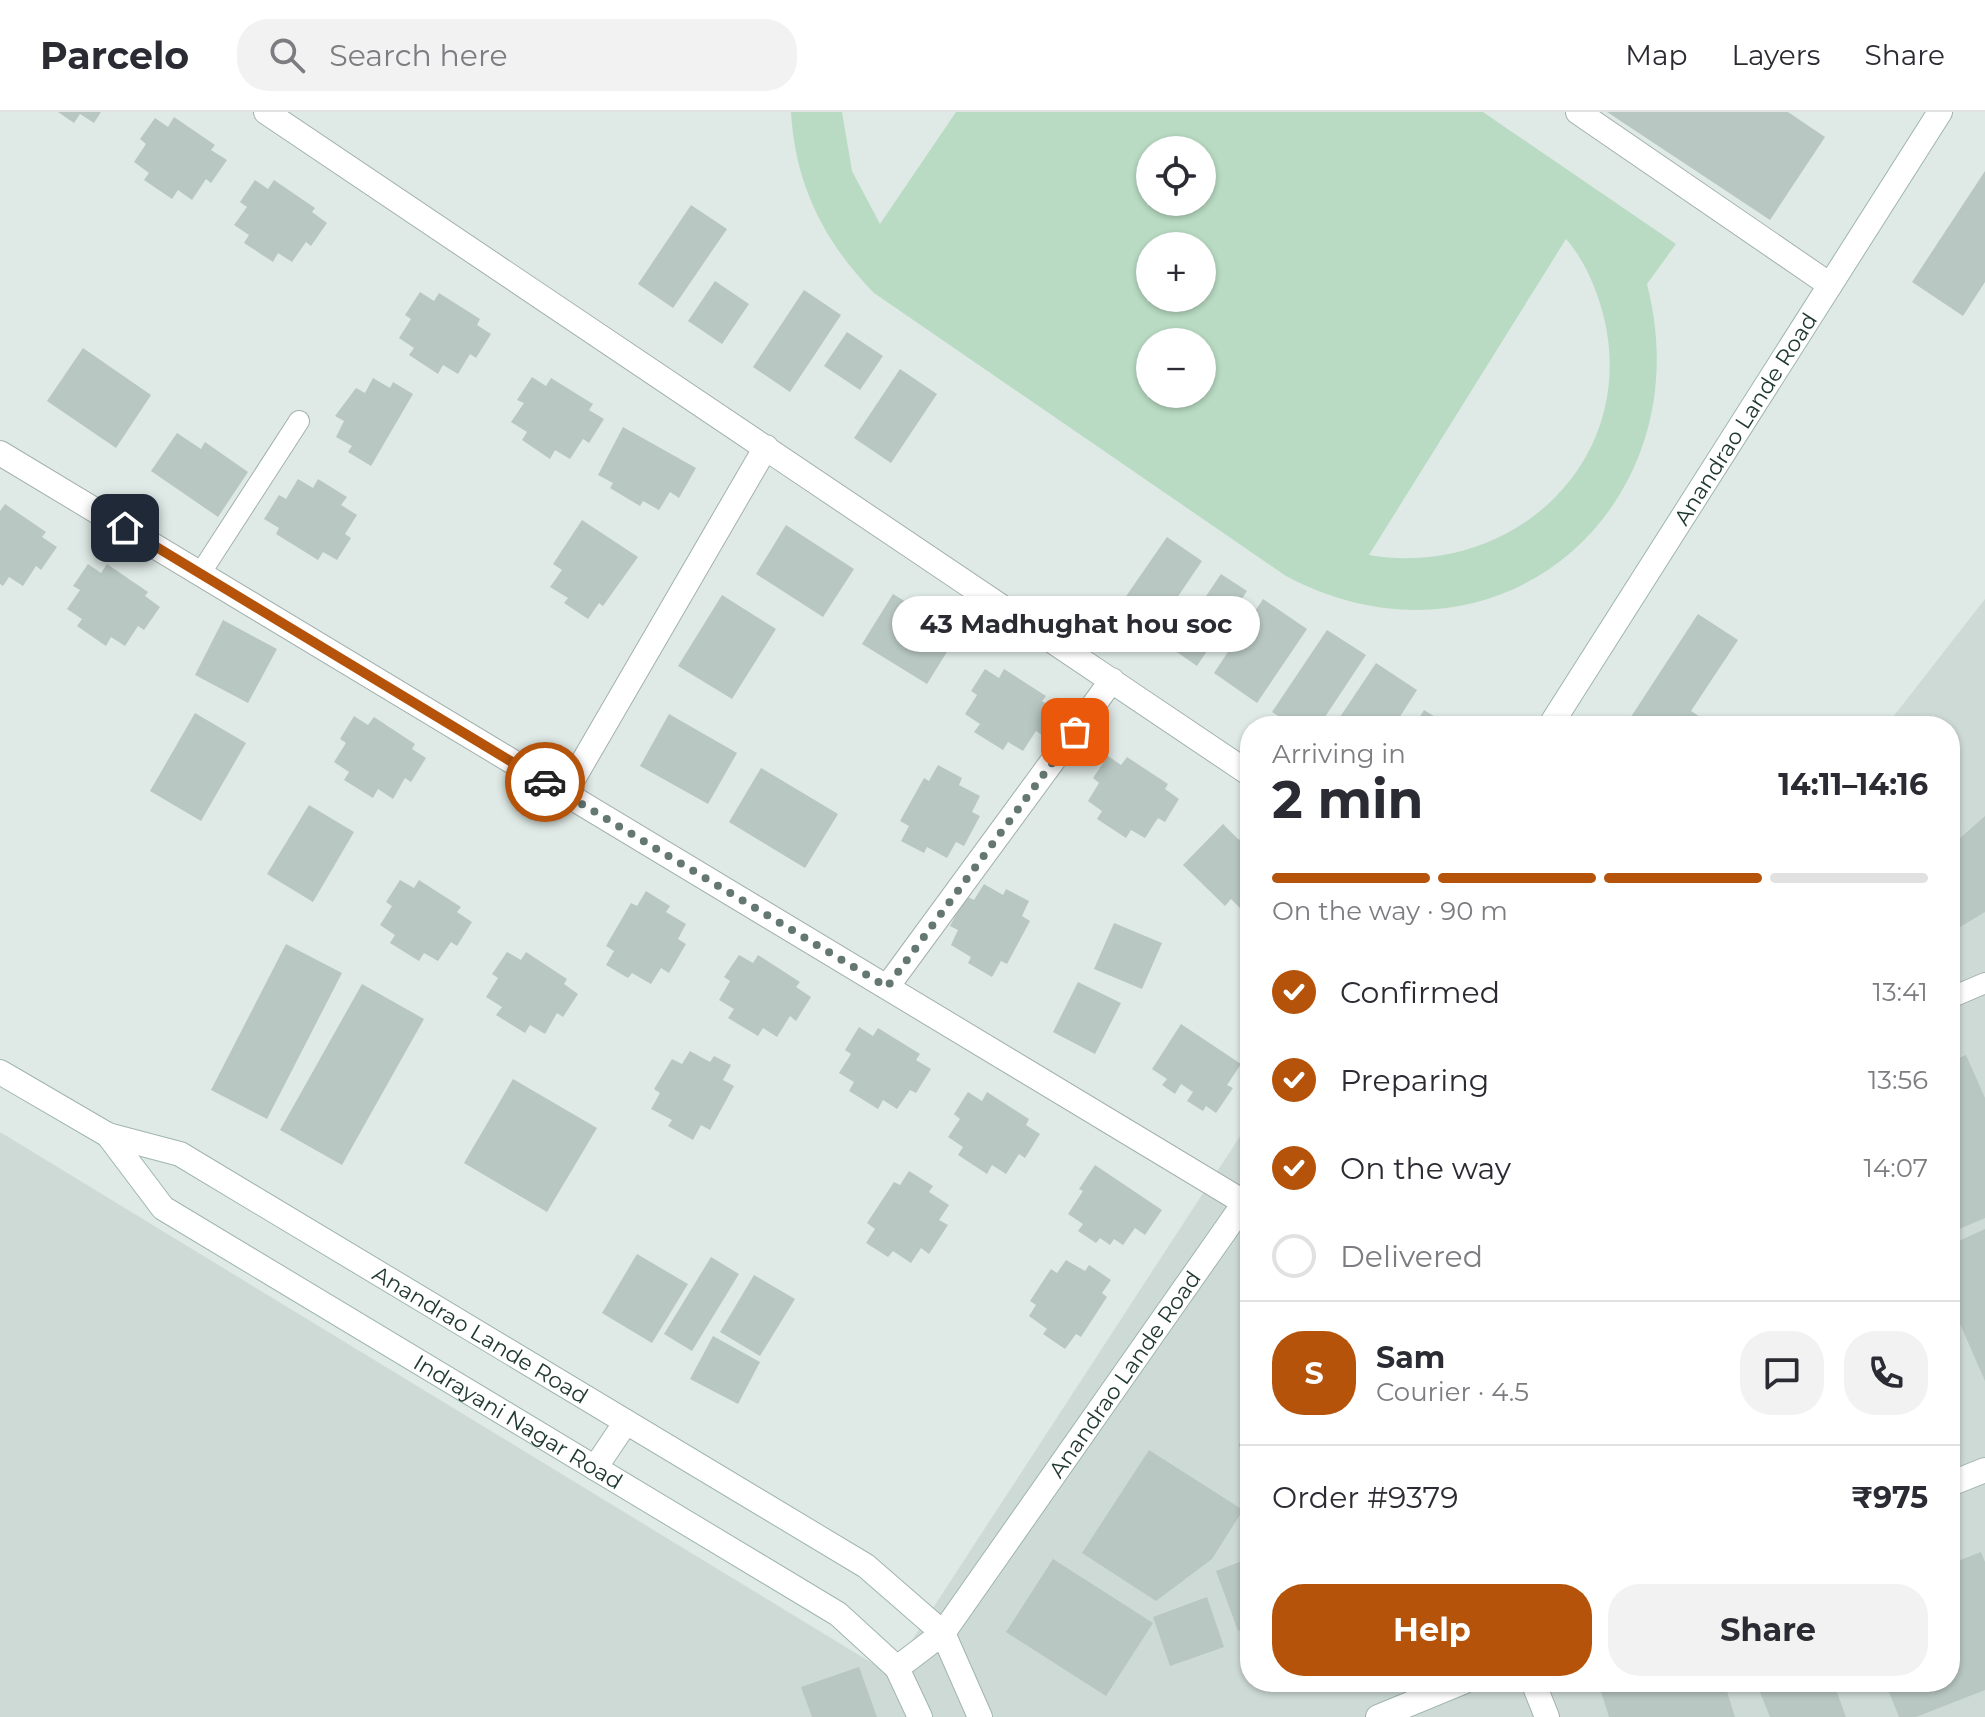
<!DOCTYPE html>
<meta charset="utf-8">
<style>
body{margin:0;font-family:Montserrat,sans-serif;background:#f2f2f3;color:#2b2b33;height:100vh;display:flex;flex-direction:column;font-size:30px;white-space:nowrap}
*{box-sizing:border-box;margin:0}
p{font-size:26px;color:#7c7c81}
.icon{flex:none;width:44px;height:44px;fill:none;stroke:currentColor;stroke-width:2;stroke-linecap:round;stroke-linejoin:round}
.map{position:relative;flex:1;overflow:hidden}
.panel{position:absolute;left:1240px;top:604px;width:720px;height:976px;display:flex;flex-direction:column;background:#fff;border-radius:32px;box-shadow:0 2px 6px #0004}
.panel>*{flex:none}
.fabs{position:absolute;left:1136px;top:24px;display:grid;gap:16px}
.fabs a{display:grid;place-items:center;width:80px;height:80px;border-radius:50%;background:#fff;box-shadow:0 2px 6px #0004;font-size:40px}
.pin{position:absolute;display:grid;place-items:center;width:68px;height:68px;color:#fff;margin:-34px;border-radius:16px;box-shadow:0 4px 12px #0006}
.courier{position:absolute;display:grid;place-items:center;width:80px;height:80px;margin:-40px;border:6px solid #b45309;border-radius:50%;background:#fff;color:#222;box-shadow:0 2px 10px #0007}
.bubble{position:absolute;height:56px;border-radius:28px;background:#fff;box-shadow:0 2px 6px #0004;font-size:26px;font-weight:700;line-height:56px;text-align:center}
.head em{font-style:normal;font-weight:700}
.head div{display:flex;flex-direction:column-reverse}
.head{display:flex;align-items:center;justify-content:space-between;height:136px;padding:0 32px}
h1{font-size:52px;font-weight:700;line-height:60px}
.bar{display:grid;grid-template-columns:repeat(4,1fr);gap:12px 8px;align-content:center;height:96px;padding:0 32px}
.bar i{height:10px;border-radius:6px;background:#e1e1e2}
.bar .selected{background:#b45309}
.bar p{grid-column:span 4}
.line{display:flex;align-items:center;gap:20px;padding:0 32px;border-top:2px solid #e1e1e2}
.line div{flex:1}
.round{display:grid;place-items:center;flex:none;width:84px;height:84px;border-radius:32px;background:#f2f2f3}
ol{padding:0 32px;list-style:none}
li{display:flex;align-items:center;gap:24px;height:88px}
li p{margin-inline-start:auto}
li .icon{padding:8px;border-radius:50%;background:#b45309;color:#fff;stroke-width:4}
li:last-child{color:#7c7c81}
li i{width:44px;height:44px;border:4px solid #e1e1e2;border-radius:50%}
.primary-button{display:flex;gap:16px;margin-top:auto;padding:16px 32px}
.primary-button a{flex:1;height:92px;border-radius:32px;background:#b45309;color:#fff;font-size:32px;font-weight:700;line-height:92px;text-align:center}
.primary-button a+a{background:#f2f2f3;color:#2b2b33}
header{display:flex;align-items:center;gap:48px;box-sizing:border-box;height:112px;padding:0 40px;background:#fff;border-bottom:2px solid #e1e1e2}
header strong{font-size:38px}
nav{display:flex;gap:44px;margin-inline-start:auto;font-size:28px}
.search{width:560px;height:72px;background:#f2f2f3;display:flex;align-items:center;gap:20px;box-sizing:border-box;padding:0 28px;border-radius:32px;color:#7c7c81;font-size:30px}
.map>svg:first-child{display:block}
</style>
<header>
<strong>Parcelo</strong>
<div class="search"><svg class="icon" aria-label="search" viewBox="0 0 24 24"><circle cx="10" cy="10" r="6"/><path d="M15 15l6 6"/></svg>Search here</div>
<nav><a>Map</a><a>Layers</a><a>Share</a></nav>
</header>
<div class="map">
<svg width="1985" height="1605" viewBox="0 0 1985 1605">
<rect width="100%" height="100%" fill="#dfeae6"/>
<path fill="#cedad5" d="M 1985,487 L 1985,1605 L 0,1605 L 0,1020 L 890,1562 L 1250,1009 L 1250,1570 L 1950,1570 L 1950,614 L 1886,614 Z"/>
<path fill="#b9dbc3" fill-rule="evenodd" d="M 791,0 L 842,0 L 852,59 L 880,112 L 956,0 L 1483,0 L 1676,132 L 1647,172 C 1705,397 1495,575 1286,464 L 874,181 C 824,130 795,72 791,0 ZM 1150,38 L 1202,38 L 1202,90 L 1150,90 ZM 1566,127 C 1586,150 1598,180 1605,210 C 1636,354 1508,467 1369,443 ZM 1150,134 L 1202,134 L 1202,186 L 1150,186 ZM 1150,230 L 1202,230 L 1202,282 L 1150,282 Z"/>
<path fill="#b8c7c2" d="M 58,0 L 101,0 L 94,11 L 80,2 L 74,11 Z
M 1607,0 L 1788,0 L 1825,25 L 1770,108 Z
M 174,5 L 215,33 L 211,38 L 227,48 L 211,71 L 206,67 L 192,88 L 178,78 L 172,87 L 144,68 L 149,61 L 134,50 L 146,32 L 140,27 L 155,6 L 168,15 Z
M 1985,59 L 1985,170 L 1963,204 L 1912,170 Z
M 255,68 L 268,77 L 274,68 L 315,96 L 312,100 L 327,111 L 311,134 L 306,130 L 292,150 L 278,141 L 273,150 L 244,131 L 249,123 L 234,113 L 247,95 L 240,90 Z
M 691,93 L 727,117 L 673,196 L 638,172 Z
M 715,169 L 749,192 L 722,232 L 688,209 Z
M 804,178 L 841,203 L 790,280 L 753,255 Z
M 420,180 L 434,189 L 439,181 L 480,207 L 477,213 L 491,222 L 476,246 L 470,242 L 458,262 L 443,253 L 438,262 L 409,243 L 414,236 L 399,226 L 411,207 L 405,203 Z
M 847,220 L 883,244 L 860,278 L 824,254 Z
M 83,236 L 151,283 L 116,336 L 47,289 Z
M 900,257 L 937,282 L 891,351 L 854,326 Z
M 532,265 L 546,274 L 551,266 L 593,292 L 589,298 L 604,307 L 589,331 L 583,327 L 570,347 L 555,338 L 550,347 L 522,328 L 527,320 L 511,310 L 524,291 L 517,288 Z
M 373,266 L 390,276 L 393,270 L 413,282 L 371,354 L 348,340 L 352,334 L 336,325 L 344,309 L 335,304 L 356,276 L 365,281 Z
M 623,315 L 696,356 L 679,386 L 670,380 L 659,398 L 643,389 L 640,394 L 610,376 L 613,371 L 598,363 Z
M 177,321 L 201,337 L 205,330 L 248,360 L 218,405 L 151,359 Z
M 298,367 L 313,376 L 318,367 L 347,385 L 341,393 L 357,403 L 345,422 L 351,426 L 337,448 L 323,440 L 318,448 L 276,422 L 279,416 L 264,407 L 279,383 L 286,387 Z
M 5,392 L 46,420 L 42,425 L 57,435 L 41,458 L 36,454 L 23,474 L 9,465 L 3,474 L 0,472 L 0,399 Z
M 582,408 L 638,445 L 603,494 L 599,491 L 588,507 L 564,491 L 568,486 L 550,475 L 562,458 L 553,452 Z
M 786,413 L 854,457 L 823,505 L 756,462 Z
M 1167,425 L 1202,449 L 1156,517 L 1120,493 Z
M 88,452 L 101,461 L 107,452 L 148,480 L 145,484 L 160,495 L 144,518 L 138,514 L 125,534 L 111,525 L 106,534 L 77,514 L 82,507 L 67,497 L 80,478 L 73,474 Z
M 1221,462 L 1247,479 L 1197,554 L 1171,536 Z
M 893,482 L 958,522 L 927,572 L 862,532 Z
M 722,483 L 776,517 L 732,587 L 678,554 Z
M 1263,487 L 1307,517 L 1257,591 L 1214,561 Z
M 1698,502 L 1738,528 L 1691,599 L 1714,614 L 1625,614 Z
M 223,508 L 277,537 L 248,591 L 195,563 Z
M 1327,518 L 1366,543 L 1319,614 L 1294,614 L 1272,600 Z
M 1376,551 L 1417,578 L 1394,614 L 1334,614 Z
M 985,557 L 999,566 L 1004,557 L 1046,584 L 1042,589 L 1057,599 L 1042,623 L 1036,619 L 1023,639 L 1008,630 L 1003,638 L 974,620 L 980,612 L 965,602 L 977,583 L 971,579 Z
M 1424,598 L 1450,614 L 1414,614 Z
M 195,601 L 246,631 L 201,709 L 150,679 Z
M 669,602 L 737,641 L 708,692 L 640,654 Z
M 354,604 L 368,613 L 374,605 L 415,632 L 412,637 L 426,646 L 411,670 L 405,666 L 393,687 L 378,677 L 373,686 L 344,668 L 349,660 L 334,650 L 346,631 L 340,627 Z
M 1108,644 L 1121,653 L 1127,645 L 1168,672 L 1165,677 L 1179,687 L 1165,710 L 1158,706 L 1145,726 L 1131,718 L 1126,726 L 1097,707 L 1102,699 L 1088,689 L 1099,671 L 1093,666 Z
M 938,653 L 962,666 L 959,673 L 980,684 L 972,700 L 980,704 L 964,734 L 956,730 L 947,746 L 927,735 L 924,741 L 901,729 L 909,714 L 900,709 L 924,666 L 929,669 Z
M 761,656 L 838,702 L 805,756 L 729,710 Z
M 309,693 L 354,720 L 313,790 L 267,762 Z
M 1985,704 L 1985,800 L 1950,821 L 1950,735 Z
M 1223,712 L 1239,728 L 1250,717 L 1250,795 L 1244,800 L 1231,787 L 1225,794 L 1183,753 Z
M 400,768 L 414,776 L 419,768 L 461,795 L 457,800 L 472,810 L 457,834 L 451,830 L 438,849 L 424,841 L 419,849 L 390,831 L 395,823 L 380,813 L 392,794 L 386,790 Z
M 984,772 L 1003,783 L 1006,777 L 1029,789 L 1022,804 L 1030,809 L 1007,852 L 1001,849 L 992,865 L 968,851 L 971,845 L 951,833 L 958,818 L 950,814 L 966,784 L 974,788 Z
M 646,779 L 670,794 L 666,800 L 686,812 L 678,827 L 686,832 L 669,861 L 661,856 L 651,872 L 632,861 L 628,866 L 606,853 L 614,839 L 606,834 L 631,791 L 637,794 Z
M 1114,811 L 1162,831 L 1142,877 L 1094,857 Z
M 286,832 L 342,861 L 267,1007 L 211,978 Z
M 507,840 L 521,848 L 526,840 L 567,867 L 564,872 L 578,882 L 563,905 L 557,901 L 545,922 L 530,913 L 525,921 L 496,903 L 502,895 L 486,885 L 498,866 L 492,862 Z
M 739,843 L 753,851 L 758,843 L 800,870 L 796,875 L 811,885 L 796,909 L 790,904 L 777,925 L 763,916 L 758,924 L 728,906 L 734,897 L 719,888 L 730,869 L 724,865 Z
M 1078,870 L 1121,891 L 1095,942 L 1053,920 Z
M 362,872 L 424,907 L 342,1053 L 280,1018 Z
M 1181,912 L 1241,952 L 1227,973 L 1233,976 L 1216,1001 L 1206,994 L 1203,999 L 1187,989 L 1193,980 L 1181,972 L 1175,982 L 1162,973 L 1167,967 L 1152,957 Z
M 859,915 L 873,924 L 878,916 L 920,942 L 916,948 L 931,957 L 916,981 L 910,978 L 897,997 L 883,988 L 878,997 L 849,979 L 854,970 L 839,961 L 851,942 L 845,938 Z
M 690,939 L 710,950 L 714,944 L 731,953 L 723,968 L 734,974 L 710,1018 L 701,1013 L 693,1028 L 668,1014 L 672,1008 L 651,997 L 660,981 L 654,977 L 672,947 L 682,952 Z
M 1966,943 L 1985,986 L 1985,1106 L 1950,1121 L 1950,950 Z
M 513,967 L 597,1016 L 547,1100 L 464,1051 Z
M 968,980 L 982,989 L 987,980 L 1029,1007 L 1026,1013 L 1040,1022 L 1025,1046 L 1019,1042 L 1006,1062 L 992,1053 L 987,1062 L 958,1043 L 963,1035 L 948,1025 L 960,1007 L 954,1002 Z
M 1095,1053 L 1162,1098 L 1145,1123 L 1135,1116 L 1123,1133 L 1114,1127 L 1110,1133 L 1100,1126 L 1096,1131 L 1078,1119 L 1083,1112 L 1068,1102 L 1083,1079 L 1079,1077 Z
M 909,1059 L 933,1074 L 929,1080 L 949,1093 L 939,1108 L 948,1113 L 929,1142 L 921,1136 L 911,1151 L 893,1139 L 888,1145 L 866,1131 L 875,1117 L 867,1111 L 894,1070 L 900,1073 Z
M 1985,1117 L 1985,1269 L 1950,1189 L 1950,1133 Z
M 637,1142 L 688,1172 L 652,1231 L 602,1201 Z
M 711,1145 L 739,1162 L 692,1239 L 664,1222 Z
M 1066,1148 L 1085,1159 L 1089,1153 L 1111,1168 L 1102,1181 L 1107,1185 L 1081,1225 L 1076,1222 L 1065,1237 L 1043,1222 L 1047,1217 L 1029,1204 L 1036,1193 L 1030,1189 L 1051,1157 L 1057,1161 Z
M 754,1163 L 795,1187 L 760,1244 L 720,1220 Z
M 713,1224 L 760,1250 L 738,1292 L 690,1267 Z
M 1250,1311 L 1250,1341 L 1238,1334 Z
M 1149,1338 L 1243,1398 L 1212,1447 L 1156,1489 L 1082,1441 Z
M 1981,1440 L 1985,1450 L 1985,1578 L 1916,1605 L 1899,1605 L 1885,1570 L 1950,1570 L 1950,1452 Z
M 1250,1446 L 1250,1515 L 1238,1519 L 1216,1459 Z
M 1053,1447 L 1153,1511 L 1106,1584 L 1006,1520 Z
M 1207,1485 L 1224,1535 L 1170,1554 L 1153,1505 Z
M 859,1555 L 877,1605 L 812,1605 L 801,1575 Z
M 1598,1570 L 1724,1570 L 1735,1605 L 1609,1605 Z
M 1756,1570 L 1833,1570 L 1846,1605 L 1770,1605 Z"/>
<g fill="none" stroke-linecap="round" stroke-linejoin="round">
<defs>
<path id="lane" d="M 200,462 L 299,309
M 1950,886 L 1985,871"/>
<path id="street" d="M 266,0 L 1250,662
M 1578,0 L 1830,173
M 0,341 L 1245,1091
M 565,681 L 766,335
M 887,875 L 1112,568
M 1533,1570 L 1547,1605"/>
<g id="secondary">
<path id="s1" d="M 1550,614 L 1940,0"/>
<path id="s2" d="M 0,960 L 108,1023 L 180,1042 L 866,1454 L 943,1521 L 980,1605"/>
<path id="s3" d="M 108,1023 L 163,1096 L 838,1502 L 897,1556 L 920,1605"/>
<path d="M 595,1356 L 626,1310"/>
<path d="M 1950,1372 L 1985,1358"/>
<path id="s4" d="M 897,1556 L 943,1521 L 1250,1083"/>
<path d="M 1378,1605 L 1463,1570"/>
</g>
</defs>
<use href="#lane" stroke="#a2b1ad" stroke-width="22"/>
<use href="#street" stroke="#a2b1ad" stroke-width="26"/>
<use href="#secondary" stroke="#9fb5ae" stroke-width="26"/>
<use href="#lane" stroke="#fff" stroke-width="20"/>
<use href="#street" stroke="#fff" stroke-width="24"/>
<use href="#secondary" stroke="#fff" stroke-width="24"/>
</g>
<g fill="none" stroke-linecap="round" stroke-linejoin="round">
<path stroke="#647772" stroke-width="8" stroke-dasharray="0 14.4" d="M 545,670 L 887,875 L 1075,620"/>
<path stroke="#b45309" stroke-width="10" d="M 125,416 L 545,670"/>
</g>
<g text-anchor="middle" stroke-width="8" stroke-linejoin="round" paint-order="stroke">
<g font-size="22" fill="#213933" stroke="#eff7f3">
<text dy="8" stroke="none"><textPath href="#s1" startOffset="364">Anandrao Lande Road</textPath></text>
<text dy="8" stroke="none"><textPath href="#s2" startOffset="550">Anandrao Lande Road</textPath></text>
<text dy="8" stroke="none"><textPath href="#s4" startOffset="374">Anandrao Lande Road</textPath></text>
<text dy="8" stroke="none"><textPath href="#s3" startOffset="506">Indrayani Nagar Road</textPath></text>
</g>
</g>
</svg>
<div class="fabs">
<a><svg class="icon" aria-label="locate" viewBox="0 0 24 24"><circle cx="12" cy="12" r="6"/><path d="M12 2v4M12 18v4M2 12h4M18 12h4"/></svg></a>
<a>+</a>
<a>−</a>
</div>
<div class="pin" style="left:1075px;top:620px;background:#ea580c"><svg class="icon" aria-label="bag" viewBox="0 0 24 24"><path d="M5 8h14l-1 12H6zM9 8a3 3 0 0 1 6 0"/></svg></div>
<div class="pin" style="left:125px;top:416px;background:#1f2937"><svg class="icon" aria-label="home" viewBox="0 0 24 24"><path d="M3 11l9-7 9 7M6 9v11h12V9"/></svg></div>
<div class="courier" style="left:545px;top:670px"><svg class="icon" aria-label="car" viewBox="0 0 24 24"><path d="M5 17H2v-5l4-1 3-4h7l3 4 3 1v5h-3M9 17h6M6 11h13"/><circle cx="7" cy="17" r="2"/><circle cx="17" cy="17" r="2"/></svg></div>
<div class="bubble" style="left:892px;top:484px;width:368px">43 Madhughat hou soc</div>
<section class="panel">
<div class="head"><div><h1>2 min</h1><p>Arriving in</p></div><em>14:11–14:16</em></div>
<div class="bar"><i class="selected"></i><i class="selected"></i><i class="selected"></i><i></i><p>On the way · 90 m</p></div>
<ol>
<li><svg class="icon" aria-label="check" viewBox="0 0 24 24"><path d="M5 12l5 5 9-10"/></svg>Confirmed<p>13:41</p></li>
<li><svg class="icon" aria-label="check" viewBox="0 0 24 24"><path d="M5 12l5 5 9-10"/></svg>Preparing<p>13:56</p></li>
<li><svg class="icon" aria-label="check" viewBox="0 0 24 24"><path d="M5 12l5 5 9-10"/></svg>On the way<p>14:07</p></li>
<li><i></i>Delivered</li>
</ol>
<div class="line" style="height:144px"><b class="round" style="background:#b45309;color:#fff">S</b><div><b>Sam</b><p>Courier · 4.5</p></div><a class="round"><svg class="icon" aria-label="chat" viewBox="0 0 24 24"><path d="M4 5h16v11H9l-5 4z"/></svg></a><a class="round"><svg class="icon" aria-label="phone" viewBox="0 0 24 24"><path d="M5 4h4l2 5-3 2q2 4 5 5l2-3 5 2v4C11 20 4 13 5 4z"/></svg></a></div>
<div class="line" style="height:104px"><div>Order #9379</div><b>₹975</b></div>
<div class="primary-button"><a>Help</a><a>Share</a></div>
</section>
</div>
